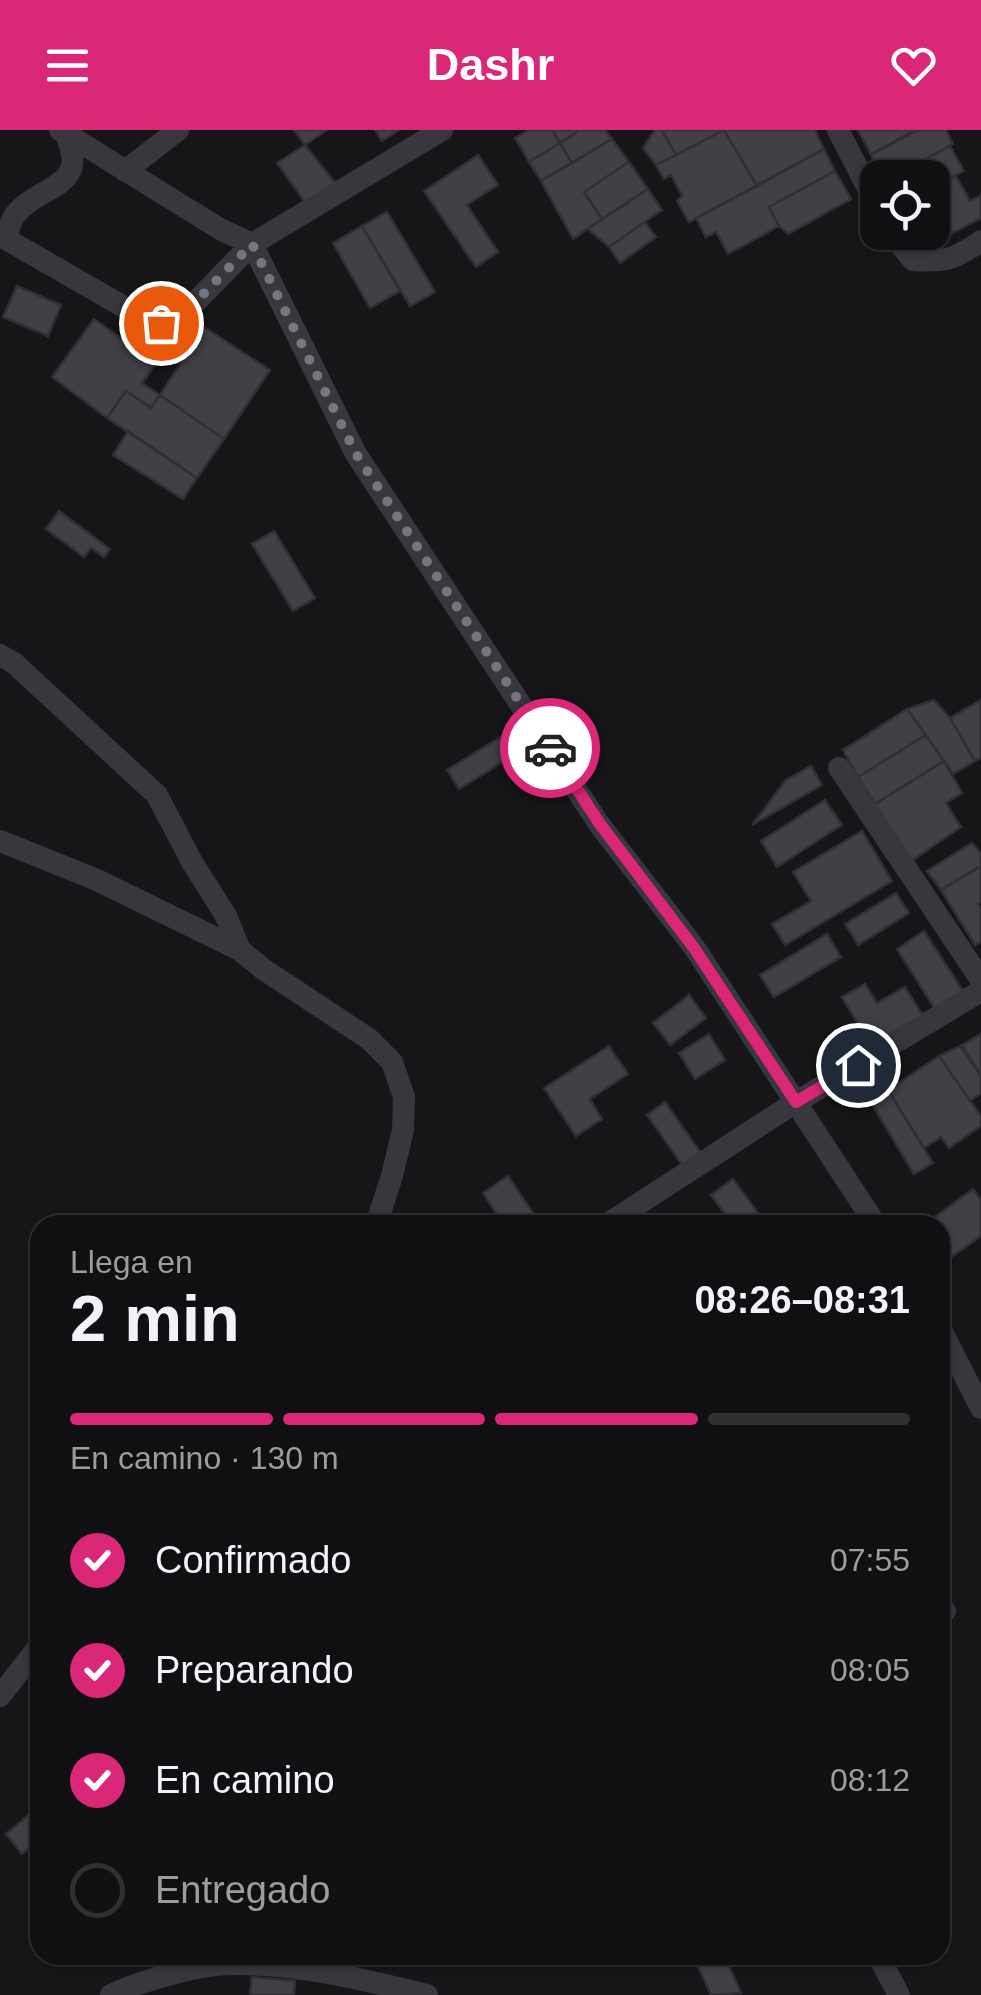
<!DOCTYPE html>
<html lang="es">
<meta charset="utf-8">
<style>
body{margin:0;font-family:Arial,sans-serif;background:#1e1e20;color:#f1f3f6;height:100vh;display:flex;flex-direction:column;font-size:38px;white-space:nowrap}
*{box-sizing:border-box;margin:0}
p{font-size:32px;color:#9c9d9f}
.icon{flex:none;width:55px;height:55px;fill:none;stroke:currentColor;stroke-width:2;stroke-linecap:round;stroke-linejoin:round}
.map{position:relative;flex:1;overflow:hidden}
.side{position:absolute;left:30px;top:1085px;width:920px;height:750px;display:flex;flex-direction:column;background:#101012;border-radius:30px;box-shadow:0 2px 8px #0004,0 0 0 2px #303032}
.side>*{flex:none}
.controls{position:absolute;left:860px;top:30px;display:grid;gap:20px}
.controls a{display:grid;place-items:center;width:90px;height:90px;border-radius:20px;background:#101012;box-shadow:0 2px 8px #0004,0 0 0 2px #303032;font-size:50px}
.pin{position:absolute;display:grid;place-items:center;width:85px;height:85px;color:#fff;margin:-42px;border:5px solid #fff;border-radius:50%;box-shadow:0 2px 10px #0007}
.courier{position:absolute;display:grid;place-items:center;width:100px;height:100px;margin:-50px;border:8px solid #db2777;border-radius:50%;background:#fff;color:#222;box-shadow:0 2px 12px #0007}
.summary em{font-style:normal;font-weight:700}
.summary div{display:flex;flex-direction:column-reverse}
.summary{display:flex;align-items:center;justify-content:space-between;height:170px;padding:0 40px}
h1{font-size:65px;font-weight:700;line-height:75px}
.bar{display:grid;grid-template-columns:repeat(4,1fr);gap:15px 10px;align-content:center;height:120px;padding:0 40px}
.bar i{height:12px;border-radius:8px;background:#303032}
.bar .on{background:#db2777}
.bar p{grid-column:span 4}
ol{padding:0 40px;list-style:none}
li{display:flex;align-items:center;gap:30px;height:110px}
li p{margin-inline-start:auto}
li .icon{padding:10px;border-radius:50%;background:#db2777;color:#fff;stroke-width:4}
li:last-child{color:#9c9d9f}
li i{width:55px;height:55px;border:5px solid #303032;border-radius:50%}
header{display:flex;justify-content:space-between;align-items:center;height:130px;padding:0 40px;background:#db2777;color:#fff;font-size:45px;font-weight:700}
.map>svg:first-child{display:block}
</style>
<header><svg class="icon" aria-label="menu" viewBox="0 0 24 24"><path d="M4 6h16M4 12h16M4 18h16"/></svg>Dashr<svg class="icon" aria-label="heart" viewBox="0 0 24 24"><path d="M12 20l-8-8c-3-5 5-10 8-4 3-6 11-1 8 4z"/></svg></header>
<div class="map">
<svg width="981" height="1865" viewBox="0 0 981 1865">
<rect width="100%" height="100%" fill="#161618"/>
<path fill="#404045" stroke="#303034" stroke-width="2.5" d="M 294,0 L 327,0 L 305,15 Z
M 375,0 L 399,0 L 382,11 Z
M 529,0 L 552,0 L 560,13 L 529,32 L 515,8 Z
M 552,0 L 580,0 L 560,13 Z
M 580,0 L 605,0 L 612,9 L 572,33 L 560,13 Z
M 655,0 L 662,0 L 676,25 L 656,35 L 643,18 Z
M 662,0 L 724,0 L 676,25 Z
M 724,0 L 757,56 L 689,92 L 677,71 L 682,66 L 671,45 L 664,49 L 656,35 Z
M 724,0 L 815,0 L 824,19 L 757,56 Z
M 858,0 L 915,0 L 871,24 Z
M 918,0 L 946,0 L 953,14 L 890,48 L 883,48 L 871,25 Z
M 612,9 L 629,32 L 584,62 L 602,89 L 573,109 L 541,51 Z
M 560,13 L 572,33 L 541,51 L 529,32 Z
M 305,15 L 336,54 L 307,75 L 277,33 Z
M 950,16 L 964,41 L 932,57 L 932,48 L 890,48 Z
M 824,19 L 835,41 L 769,77 L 779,96 L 728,124 L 716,102 L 706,107 L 696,88 Z
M 478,25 L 498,55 L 467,75 L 498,122 L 476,137 L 424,61 Z
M 629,32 L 648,59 L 602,89 L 584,62 Z
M 835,41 L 851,69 L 788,104 L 779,96 L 769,77 Z
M 956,46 L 970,71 L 981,65 L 981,88 L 922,119 L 913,102 L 932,102 L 932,58 Z
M 648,59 L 662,80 L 609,117 L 588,99 Z
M 387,82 L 435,162 L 410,176 L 362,96 Z
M 645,92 L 656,107 L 620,133 L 609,117 Z
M 362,96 L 400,161 L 370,178 L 333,113 Z
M 17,156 L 61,175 L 48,206 L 3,187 Z
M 94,189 L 156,233 L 142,253 L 160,265 L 151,278 L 126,261 L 107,288 L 52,247 Z
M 204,197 L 270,240 L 224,309 L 160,265 Z
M 126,261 L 151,278 L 160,265 L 224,309 L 197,348 L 107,288 Z
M 128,301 L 197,348 L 183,369 L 113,325 Z
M 59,381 L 110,419 L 104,427 L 91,418 L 84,427 L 46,399 Z
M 274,401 L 315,468 L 293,481 L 252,414 Z
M 934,570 L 950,588 L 975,631 L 953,644 L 907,579 Z
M 981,570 L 981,628 L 975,631 L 950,588 Z
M 907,579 L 926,605 L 858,647 L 843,620 Z
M 515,598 L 527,617 L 459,659 L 447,640 Z
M 926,605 L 944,631 L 875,674 L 858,647 Z
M 944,631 L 962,663 L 946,673 L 961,697 L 910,732 L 875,674 Z
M 811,636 L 822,655 L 752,695 L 786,650 Z
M 825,670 L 842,695 L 777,737 L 761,711 Z
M 862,701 L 892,751 L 785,815 L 772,794 L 811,771 L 793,742 Z
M 972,713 L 981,724 L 981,736 L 941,760 L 927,741 Z
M 981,736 L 981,772 L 978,774 L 981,778 L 981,812 L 975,815 L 941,760 Z
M 896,763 L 909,783 L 858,815 L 845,794 Z
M 924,801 L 963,861 L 935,879 L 897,819 Z
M 827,804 L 841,827 L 774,867 L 760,845 Z
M 865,854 L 877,873 L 905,857 L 926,891 L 874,921 L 842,867 Z
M 689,865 L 706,888 L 670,915 L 653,893 Z
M 709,904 L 725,930 L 695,949 L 679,923 Z
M 981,904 L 981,945 L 962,915 Z
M 609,916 L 628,944 L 590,969 L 602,989 L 576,1006 L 544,958 Z
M 960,916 L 981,946 L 981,963 L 970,971 L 939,926 Z
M 939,926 L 981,986 L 981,996 L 949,1018 L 941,1007 L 924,1018 L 888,960 Z
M 888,960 L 933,1033 L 914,1044 L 870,971 Z
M 665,972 L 703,1026 L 685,1039 L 647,985 Z
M 508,1046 L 541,1095 L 504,1095 L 483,1063 Z
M 733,1049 L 767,1095 L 733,1095 L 711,1065 Z
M 973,1059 L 981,1070 L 981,1106 L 951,1127 L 940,1112 L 940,1095 L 927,1093 Z
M 32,1682 L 40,1691 L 40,1709 L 22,1724 L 6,1704 Z
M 693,1825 L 724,1825 L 741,1863 L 711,1865 Z
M 252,1847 L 295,1851 L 294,1865 L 250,1865 Z"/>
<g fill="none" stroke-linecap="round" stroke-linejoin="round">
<path stroke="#37373d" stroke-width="22" d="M 60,0 L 220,99 L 252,114 L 356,324 L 599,694 L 694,817 L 876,1095
M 838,0 L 878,78
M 65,3 C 92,60 39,53 14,86 C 10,92 8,103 6,109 L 138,185 L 161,193 L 180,188 L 252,114 L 442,0
M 125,41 L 178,0
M 890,102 L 913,130 C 945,132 954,130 981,111
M 0,525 L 14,533 L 157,665 L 192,732 L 226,786 L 240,820
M 839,638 L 981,850
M 0,711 L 97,750 L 240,820 L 263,839 L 369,909 L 392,932 L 404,967 L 403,1000 L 392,1046 L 376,1095
M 606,1095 L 796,972 L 981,861
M 940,1198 L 981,1278
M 940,1483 L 945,1481
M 0,1566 L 40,1515
M 878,1825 L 899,1865
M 111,1865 C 143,1850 202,1833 237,1834 C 302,1834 365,1850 427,1865"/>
</g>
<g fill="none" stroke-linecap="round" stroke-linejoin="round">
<path stroke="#747780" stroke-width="10" stroke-dasharray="0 18" d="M 161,193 L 180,188 L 252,114 L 356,324 L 550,618"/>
<path stroke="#db2777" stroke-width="12" d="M 550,618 L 600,694 L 694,818 L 796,972 L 858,935"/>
</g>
</svg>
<div class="controls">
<a><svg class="icon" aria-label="locate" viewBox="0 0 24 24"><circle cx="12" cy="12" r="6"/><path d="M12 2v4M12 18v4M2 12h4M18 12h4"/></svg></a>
</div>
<div class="pin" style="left:161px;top:193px;background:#ea580c"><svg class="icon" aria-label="bag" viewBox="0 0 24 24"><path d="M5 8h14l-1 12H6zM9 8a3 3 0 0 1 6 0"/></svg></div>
<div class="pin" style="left:858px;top:935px;background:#1f2937"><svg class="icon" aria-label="home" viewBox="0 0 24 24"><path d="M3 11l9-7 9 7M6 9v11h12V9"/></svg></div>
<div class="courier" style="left:550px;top:618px"><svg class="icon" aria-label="car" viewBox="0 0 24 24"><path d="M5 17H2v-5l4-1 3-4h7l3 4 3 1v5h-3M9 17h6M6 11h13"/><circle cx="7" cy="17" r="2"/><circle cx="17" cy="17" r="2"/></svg></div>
<section class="side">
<div class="summary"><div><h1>2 min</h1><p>Llega en</p></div><em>08:26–08:31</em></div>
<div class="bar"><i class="on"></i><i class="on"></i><i class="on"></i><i></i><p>En camino · 130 m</p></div>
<ol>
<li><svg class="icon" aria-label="check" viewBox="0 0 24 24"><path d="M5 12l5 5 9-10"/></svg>Confirmado<p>07:55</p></li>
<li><svg class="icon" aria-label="check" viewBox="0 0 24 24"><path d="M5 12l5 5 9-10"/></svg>Preparando<p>08:05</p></li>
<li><svg class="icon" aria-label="check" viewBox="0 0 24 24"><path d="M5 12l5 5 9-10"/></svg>En camino<p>08:12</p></li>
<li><i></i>Entregado</li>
</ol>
</section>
</div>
